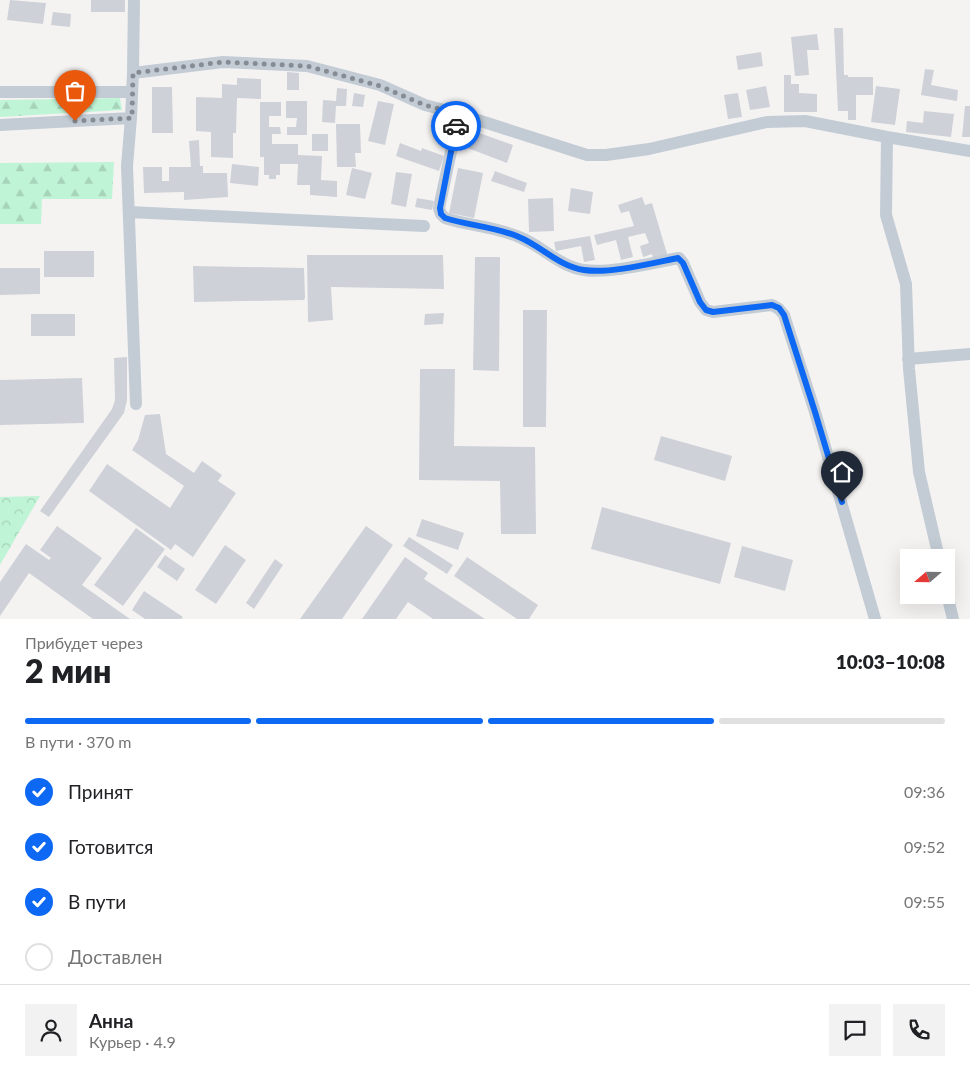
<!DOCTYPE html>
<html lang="ru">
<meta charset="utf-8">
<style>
body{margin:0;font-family:Lato,sans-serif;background:#f2f2f2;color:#202124;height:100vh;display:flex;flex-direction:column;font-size:19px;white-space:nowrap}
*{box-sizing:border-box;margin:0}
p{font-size:16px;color:#757577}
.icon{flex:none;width:28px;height:28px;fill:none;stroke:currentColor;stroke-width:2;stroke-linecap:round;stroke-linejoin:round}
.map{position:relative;height:619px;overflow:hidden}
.sheet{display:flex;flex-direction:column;background:#fff;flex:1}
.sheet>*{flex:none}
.needle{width:32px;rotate:250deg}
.tools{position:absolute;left:900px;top:549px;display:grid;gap:10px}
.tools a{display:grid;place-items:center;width:55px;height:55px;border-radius:0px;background:#fff;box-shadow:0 5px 20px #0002;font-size:25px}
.pin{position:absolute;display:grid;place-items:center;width:42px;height:42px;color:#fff;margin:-51px -21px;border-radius:50% 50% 50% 0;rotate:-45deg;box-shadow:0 0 5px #0007}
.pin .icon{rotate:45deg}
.courier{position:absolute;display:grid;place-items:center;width:50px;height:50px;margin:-25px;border:4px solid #0d68f4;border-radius:50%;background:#fff;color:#222;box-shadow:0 1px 6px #0007}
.overview em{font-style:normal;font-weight:800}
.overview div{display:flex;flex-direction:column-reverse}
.overview{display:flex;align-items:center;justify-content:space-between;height:85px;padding:0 25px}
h1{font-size:32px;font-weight:800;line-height:38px}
.bar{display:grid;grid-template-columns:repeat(4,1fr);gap:8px 5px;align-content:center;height:60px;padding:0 25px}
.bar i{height:6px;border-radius:4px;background:#e0e0e0}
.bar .active{background:#0d68f4}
.bar p{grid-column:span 4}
.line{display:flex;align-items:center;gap:12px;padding:0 25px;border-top:1px solid #e0e0e0}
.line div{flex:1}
.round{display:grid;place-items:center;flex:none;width:52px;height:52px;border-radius:0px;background:#f2f2f2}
ol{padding:0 25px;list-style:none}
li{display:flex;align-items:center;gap:15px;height:55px}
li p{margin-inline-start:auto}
li .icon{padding:5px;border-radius:50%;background:#0d68f4;color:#fff;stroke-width:4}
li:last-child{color:#757577}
li i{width:28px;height:28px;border:2px solid #e0e0e0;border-radius:50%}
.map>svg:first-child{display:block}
</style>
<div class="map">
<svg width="970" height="619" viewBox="0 0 970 619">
<defs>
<pattern id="forest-firs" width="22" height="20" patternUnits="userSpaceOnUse" patternTransform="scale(1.25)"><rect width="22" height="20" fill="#c0f4d6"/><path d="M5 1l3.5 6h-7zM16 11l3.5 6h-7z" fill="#a6d3ba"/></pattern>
<pattern id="park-crowns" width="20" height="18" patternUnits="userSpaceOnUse" patternTransform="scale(1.25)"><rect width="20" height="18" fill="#c0f4d6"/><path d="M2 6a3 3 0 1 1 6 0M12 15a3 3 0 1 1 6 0" fill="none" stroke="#a6d3ba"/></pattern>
</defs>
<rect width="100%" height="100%" fill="#f5f3f2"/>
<path fill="url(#forest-firs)" d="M 120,98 L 122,110 L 0,117 L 0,100 Z
M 114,162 L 112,199 L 42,199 L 41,224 L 0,224 L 0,163 Z"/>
<path fill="url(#park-crowns)" d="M 40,496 L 0,565 L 0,497 Z"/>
<path fill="#ced1d8" d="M 10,0 L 46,3 L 43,24 L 7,20 Z
M 91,0 L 125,0 L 125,12 L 91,12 Z
M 53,12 L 71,14 L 70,27 L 51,25 Z
M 834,28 L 843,28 L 844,75 L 848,75 L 848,77 L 873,77 L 873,95 L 856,95 L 856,120 L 848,120 L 848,111 L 838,111 Z
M 817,34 L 819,50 L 807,50 L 809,75 L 795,76 L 791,37 Z
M 761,52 L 763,66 L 738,70 L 736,56 Z
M 925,69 L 934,70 L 931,85 L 958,90 L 957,101 L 921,95 Z
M 287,72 L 299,73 L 299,90 L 287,90 Z
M 784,75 L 791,75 L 791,84 L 799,84 L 799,93 L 817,94 L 817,112 L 784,112 Z
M 237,78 L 261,79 L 261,99 L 237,98 L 236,133 L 233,133 L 233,158 L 211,157 L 211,132 L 196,131 L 196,97 L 222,98 L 222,84 L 237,85 Z
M 766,86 L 770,107 L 750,110 L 746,90 Z
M 876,86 L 900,89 L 895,125 L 871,122 Z
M 152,87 L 172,87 L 173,133 L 152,133 Z
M 337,88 L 347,89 L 346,106 L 336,106 L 335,123 L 322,122 L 323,100 L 336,101 Z
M 354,93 L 365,95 L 363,107 L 352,106 Z
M 738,93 L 742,117 L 728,119 L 724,95 Z
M 286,101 L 307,101 L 307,135 L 287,135 L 287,127 L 296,127 L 297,118 L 286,118 Z
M 378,101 L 394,104 L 385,145 L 368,141 Z
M 260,102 L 281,102 L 281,116 L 269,116 L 269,127 L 280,127 L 281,134 L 272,134 L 272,144 L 298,144 L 298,155 L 322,156 L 321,180 L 337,181 L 337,197 L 310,195 L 310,185 L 297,185 L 298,164 L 280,164 L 280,175 L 276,175 L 276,179 L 269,179 L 269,175 L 264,175 L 264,157 L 260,157 Z
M 965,106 L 970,106 L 970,137 L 962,137 Z
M 924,111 L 954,114 L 951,137 L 906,132 L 907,121 L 923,123 Z
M 336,124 L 360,124 L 361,153 L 355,153 L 356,167 L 337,167 Z
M 471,130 L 513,145 L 507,163 L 465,147 Z
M 312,134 L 328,134 L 328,151 L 312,151 Z
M 199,140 L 200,166 L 203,166 L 203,173 L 227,173 L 228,197 L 184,200 L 184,192 L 144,193 L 143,167 L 162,167 L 162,181 L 169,181 L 169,167 L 191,167 L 189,141 Z
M 400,143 L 421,151 L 422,148 L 444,156 L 439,171 L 396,156 Z
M 232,164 L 259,167 L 258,186 L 230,183 Z
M 352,168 L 372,173 L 365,199 L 346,195 Z
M 458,168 L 483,173 L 474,218 L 449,213 Z
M 495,171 L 527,183 L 524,192 L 491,181 Z
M 396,172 L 412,174 L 406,207 L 391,204 Z
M 571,188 L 593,192 L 590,214 L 568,211 Z
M 642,197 L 645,205 L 652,203 L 668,257 L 654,261 L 652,254 L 643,257 L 640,246 L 649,243 L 645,233 L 628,237 L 633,257 L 621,260 L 616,240 L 597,245 L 594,235 L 634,226 L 629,211 L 621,213 L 618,205 Z
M 417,198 L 434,201 L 432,210 L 415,207 Z
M 553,198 L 554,231 L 529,232 L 528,199 Z
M 590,236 L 595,260 L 584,262 L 581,246 L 556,251 L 554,242 Z
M 44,251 L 94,251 L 94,277 L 44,277 Z
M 307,255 L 443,255 L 444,289 L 331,287 L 333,320 L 308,322 Z
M 475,257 L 500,257 L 499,371 L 473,370 Z
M 193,266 L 304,268 L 305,298 L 304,300 L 194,302 Z
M 0,268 L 40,268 L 40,294 L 0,295 Z
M 523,310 L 547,310 L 546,427 L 523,427 Z
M 444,313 L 443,324 L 424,325 L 425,314 Z
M 31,314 L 75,314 L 75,336 L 31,336 Z
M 127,357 L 127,400 L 124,413 L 49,517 L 40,511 L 112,409 L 115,400 L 114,358 Z
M 420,369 L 455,369 L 454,446 L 535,447 L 536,534 L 501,534 L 500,481 L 419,480 Z
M 82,378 L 84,423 L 0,425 L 0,380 Z
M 160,414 L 166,454 L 194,473 L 202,461 L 222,475 L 218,481 L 236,493 L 193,557 L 175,544 L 171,550 L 89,491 L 107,464 L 170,508 L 184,486 L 132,450 L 138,440 L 145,415 Z
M 661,436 L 732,456 L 725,481 L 654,460 Z
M 602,507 L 731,543 L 720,584 L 591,549 Z
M 422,519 L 464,533 L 458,550 L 416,536 Z
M 57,526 L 102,558 L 82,585 L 130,619 L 93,619 L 29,573 L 0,616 L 0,582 L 26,544 L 49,560 L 51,558 L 40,550 Z
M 366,526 L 393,545 L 342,619 L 300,619 Z
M 136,528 L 165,549 L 123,606 L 94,585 Z
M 409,537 L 453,565 L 447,574 L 403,546 Z
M 225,545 L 246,560 L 216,604 L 195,590 Z
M 742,546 L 793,560 L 785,591 L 734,577 Z
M 165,555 L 185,569 L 177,581 L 157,567 Z
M 405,557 L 428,573 L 424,579 L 485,619 L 433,619 L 408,602 L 396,619 L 362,619 Z
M 467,557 L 538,605 L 529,619 L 517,619 L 454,576 Z
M 275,559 L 283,565 L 254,609 L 246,603 Z
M 144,591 L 183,617 L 181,619 L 145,619 L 132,610 Z"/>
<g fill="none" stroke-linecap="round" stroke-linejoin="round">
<path stroke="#c3ccd5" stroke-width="12" d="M 134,0 L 133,73 L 223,62 L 307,66 L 380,85 L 425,105 L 459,114 L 587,155 L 606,155 L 649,149 L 767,122 L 805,121 L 887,137 L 970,151
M 133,73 L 131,118 L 127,166 L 136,404
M 0,92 L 132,92
M 459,114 L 439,208 L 441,214 L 445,218 C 469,226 494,226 519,237 C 541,245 560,267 584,270 C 609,274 652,263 679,258 L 683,263 L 700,302 L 706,310 L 713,312 L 772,305 L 779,309 L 784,315 L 815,412 L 875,619
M 0,125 L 131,118
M 887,137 L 886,215 L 906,284 L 909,369 L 919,472 L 939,558
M 129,212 L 424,226
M 908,359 L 970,354
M 946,590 L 953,619"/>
</g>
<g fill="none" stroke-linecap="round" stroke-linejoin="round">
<path stroke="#858c94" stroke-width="5" stroke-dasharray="0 9" d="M 75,121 L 132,118 L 133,73 L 223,62 L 307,66 L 380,86 L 425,105 L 459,114 L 456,126"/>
<path stroke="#0d68f4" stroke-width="6" d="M 456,126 L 440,208 L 441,214 L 445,218 C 469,226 494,226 519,237 C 541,246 560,267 584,270 C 609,274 653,263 678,258 L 683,263 L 700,302 L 706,310 L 713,312 L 772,305 L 779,308 L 784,315 L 815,412 L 842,502"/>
</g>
</svg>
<div class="tools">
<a><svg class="needle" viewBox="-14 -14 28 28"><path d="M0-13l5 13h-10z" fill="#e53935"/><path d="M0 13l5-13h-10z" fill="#757577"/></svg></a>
</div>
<div class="pin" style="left:75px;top:121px;background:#ea580c"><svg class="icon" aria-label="bag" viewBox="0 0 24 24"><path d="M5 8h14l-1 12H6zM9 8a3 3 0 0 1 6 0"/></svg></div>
<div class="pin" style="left:842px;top:502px;background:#1f2937"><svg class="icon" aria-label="home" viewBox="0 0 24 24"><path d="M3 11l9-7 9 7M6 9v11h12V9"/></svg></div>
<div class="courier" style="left:456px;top:126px"><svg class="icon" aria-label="car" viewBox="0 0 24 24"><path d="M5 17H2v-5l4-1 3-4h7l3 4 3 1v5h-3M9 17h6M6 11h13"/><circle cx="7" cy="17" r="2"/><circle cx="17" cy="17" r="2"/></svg></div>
</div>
<section class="sheet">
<div class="overview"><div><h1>2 мин</h1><p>Прибудет через</p></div><em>10:03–10:08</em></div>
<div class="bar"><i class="active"></i><i class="active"></i><i class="active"></i><i></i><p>В пути · 370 m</p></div>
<ol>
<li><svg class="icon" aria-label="check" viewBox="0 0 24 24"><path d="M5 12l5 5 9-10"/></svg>Принят<p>09:36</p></li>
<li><svg class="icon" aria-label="check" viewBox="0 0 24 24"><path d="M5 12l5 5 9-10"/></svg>Готовится<p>09:52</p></li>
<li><svg class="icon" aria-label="check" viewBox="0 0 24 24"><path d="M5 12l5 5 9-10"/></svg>В пути<p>09:55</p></li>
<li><i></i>Доставлен</li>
</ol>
<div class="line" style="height:90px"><a class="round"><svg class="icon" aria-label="person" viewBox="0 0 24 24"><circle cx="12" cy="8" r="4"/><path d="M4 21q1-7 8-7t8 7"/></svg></a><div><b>Анна</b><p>Курьер · 4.9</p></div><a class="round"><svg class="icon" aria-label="chat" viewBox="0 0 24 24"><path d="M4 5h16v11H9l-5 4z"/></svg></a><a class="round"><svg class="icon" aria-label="phone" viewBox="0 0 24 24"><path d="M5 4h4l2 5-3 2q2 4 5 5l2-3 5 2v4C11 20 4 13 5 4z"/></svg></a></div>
</section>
